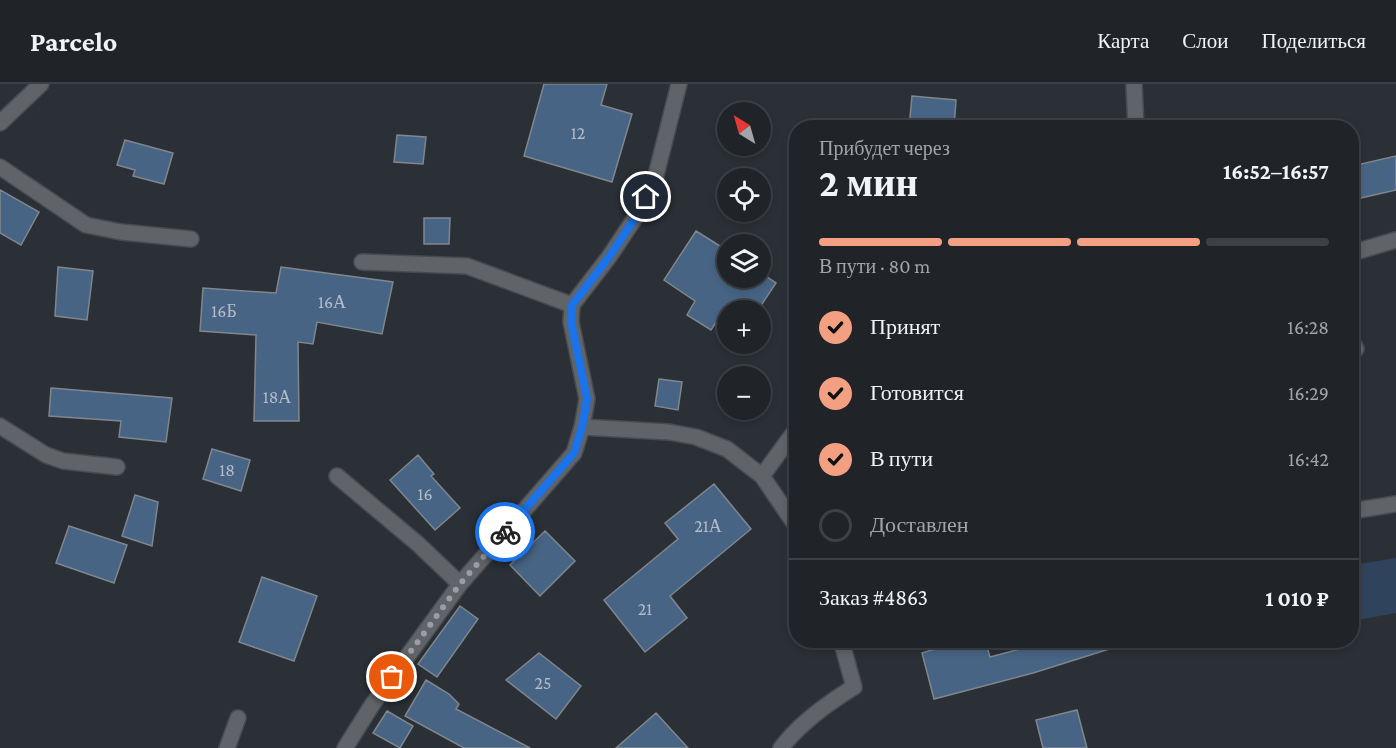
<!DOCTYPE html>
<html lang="ru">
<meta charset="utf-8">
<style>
body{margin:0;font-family:"Crimson Pro",serif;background:#2d3034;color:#f1f3f6;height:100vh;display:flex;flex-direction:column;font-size:22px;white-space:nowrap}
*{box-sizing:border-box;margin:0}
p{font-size:20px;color:#a2a4a8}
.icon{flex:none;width:33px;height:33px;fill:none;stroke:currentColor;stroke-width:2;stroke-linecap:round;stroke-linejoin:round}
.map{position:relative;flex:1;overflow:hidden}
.drawer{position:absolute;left:789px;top:36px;width:570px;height:528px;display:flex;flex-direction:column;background:#202428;border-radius:24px;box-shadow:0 3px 9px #0003,0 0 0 2px #3d4145}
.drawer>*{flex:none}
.needle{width:39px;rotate:323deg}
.buttons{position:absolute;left:717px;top:18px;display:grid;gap:12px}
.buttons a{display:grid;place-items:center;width:54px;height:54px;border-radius:50%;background:#202428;box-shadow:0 3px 9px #0003,0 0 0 2px #3d4145;font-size:30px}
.pin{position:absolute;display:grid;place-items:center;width:51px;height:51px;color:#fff;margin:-26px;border:3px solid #fff;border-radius:50%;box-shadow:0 2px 6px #0007}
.courier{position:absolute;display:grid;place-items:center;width:60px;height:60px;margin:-30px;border:4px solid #1a73e8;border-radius:50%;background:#fff;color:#222;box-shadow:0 2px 8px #0007}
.headline em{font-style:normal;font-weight:700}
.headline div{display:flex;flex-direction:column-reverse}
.headline{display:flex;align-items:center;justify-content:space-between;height:102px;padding:0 30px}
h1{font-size:39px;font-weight:700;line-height:45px}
.bar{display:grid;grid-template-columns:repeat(4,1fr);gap:9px 6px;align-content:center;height:72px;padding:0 30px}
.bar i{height:8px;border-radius:4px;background:#3d4145}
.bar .on{background:#f2a081}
.bar p{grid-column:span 4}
.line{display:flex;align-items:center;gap:15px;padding:0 30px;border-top:2px solid #3d4145}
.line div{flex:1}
ol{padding:0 30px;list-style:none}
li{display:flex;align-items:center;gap:18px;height:66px}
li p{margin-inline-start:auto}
li .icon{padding:6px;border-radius:50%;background:#f2a081;color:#111;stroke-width:4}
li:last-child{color:#a2a4a8}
li i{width:33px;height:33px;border:3px solid #3d4145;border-radius:50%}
header{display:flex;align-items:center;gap:36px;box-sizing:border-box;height:84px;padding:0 30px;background:#202428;border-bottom:2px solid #3d4145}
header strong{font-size:28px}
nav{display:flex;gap:33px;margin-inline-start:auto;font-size:21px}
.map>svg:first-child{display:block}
</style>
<header>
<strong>Parcelo</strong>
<nav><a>Карта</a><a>Слои</a><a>Поделиться</a></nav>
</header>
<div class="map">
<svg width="1396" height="664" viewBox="0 0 1396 664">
<rect width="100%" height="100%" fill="#2a3036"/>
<path fill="#2f445c" d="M 1396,474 L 1396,529 L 1352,537 L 1352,481 Z"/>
<path fill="#486484" stroke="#7f868e" stroke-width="1.5" d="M 544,0 L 607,0 L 601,21 L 632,30 L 612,98 L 524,72 Z
M 912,12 L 956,16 L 954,44 L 909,44 Z
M 397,51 L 426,53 L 423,80 L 394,78 Z
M 125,56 L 173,69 L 164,100 L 133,92 L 135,86 L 117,81 Z
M 1396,72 L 1396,106 L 1352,116 L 1352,82 Z
M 0,106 L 39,128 L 21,161 L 0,149 Z
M 424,134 L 450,134 L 449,160 L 424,160 Z
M 696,147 L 728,167 L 728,194 L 760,194 L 760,188 L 776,199 L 758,226 L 724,226 L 711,246 L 687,231 L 695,217 L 664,196 Z
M 58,183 L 93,187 L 87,236 L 55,232 Z
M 281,183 L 393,198 L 382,250 L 317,238 L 313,260 L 298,258 L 299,337 L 254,337 L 256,251 L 200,247 L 203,204 L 276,209 Z
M 659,295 L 682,298 L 678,326 L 655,322 Z
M 51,304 L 172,314 L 166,358 L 119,353 L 121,337 L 49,332 Z
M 212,365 L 250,376 L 241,407 L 203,395 Z
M 418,371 L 434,390 L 431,392 L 460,424 L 435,446 L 390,396 Z
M 714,400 L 751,445 L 670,512 L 687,534 L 645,568 L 604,516 L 678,455 L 665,439 Z
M 135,411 L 158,418 L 152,462 L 122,452 Z
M 69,442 L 127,461 L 114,499 L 56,479 Z
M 545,447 L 575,477 L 540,512 L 510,481 Z
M 262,493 L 317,512 L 294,577 L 239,558 Z
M 460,522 L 478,535 L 437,593 L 418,580 Z
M 933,556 L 985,556 L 990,573 L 1053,556 L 1115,556 L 1116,563 L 1033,589 L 934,615 L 922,569 L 935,565 Z
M 539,569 L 581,602 L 556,635 L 506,596 Z
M 426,596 L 449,610 L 459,620 L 456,625 L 530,664 L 464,664 L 405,632 Z
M 1077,626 L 1087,664 L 1043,664 L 1036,636 Z
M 387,627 L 413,642 L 400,664 L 373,649 Z
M 656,629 L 688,664 L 616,664 Z"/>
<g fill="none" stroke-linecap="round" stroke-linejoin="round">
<defs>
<path id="minor" d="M 1134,0 L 1136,44
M 0,39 L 41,0
M 0,83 L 86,141 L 121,148 L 191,155
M 1352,169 L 1396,156
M 362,178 L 467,182 L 572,221
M 1352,257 L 1356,265
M 0,342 L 46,371 L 63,377 L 117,383
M 582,343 L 669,348 L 696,353 L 727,365 L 762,392 L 796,442
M 337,392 L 418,460 L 460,500
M 762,392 L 795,347
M 1352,427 L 1396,420
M 227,664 L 238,634
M 345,664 L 372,621 L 460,500 L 574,369 L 582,343 L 587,315 L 571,238 L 572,221 L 609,173 L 637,131 L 655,95 L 679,0
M 781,664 C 800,639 828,619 854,603 L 841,556"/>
</defs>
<use href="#minor" stroke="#464b51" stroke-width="18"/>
<use href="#minor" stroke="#606367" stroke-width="15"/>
</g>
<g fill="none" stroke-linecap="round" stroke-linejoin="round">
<path stroke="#9a9ea4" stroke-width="6" stroke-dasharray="0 10.8" d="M 392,593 L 460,500 L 505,448"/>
<path stroke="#1a73e8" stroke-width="8" d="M 505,448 L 574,369 L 582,343 L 587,315 L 571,238 L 572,221 L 609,173 L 637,131 L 646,113"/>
</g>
<g text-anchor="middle" stroke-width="4.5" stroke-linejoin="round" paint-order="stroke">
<g font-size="18" fill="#b3bcc8">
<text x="578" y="55">12</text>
<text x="332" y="224">16А</text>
<text x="224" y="233">16Б</text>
<text x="277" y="319">18А</text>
<text x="227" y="392">18</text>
<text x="425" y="416">16</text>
<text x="708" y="448">21А</text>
<text x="645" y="531">21</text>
<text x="543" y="605">25</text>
</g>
</g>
</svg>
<div class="buttons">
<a><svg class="needle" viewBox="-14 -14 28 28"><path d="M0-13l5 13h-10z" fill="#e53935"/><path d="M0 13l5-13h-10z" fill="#a2a4a8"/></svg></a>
<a><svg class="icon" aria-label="locate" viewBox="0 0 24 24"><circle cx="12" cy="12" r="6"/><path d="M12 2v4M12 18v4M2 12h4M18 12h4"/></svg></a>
<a><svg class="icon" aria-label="layers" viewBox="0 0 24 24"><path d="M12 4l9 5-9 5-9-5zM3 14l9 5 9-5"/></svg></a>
<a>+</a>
<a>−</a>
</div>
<div class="pin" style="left:392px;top:593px;background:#ea580c"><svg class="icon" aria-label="bag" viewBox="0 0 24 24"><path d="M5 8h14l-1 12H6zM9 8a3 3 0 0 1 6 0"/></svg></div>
<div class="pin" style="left:646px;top:113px;background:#1f2937"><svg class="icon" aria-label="home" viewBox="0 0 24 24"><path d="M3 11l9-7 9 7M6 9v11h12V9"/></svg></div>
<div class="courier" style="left:505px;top:448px"><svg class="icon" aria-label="bike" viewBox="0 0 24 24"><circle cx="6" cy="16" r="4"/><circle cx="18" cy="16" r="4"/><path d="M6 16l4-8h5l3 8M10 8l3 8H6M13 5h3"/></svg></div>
<section class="drawer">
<div class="headline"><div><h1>2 мин</h1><p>Прибудет через</p></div><em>16:52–16:57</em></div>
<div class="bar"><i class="on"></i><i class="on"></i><i class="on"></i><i></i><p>В пути · 80 m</p></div>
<ol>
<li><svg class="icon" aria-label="check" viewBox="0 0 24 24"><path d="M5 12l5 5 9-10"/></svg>Принят<p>16:28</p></li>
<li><svg class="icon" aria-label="check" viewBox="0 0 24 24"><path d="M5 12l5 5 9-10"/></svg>Готовится<p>16:29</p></li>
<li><svg class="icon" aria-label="check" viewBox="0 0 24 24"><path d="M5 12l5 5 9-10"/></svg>В пути<p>16:42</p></li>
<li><i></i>Доставлен</li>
</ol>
<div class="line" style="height:78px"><div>Заказ #4863</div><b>1 010 ₽</b></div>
</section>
</div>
